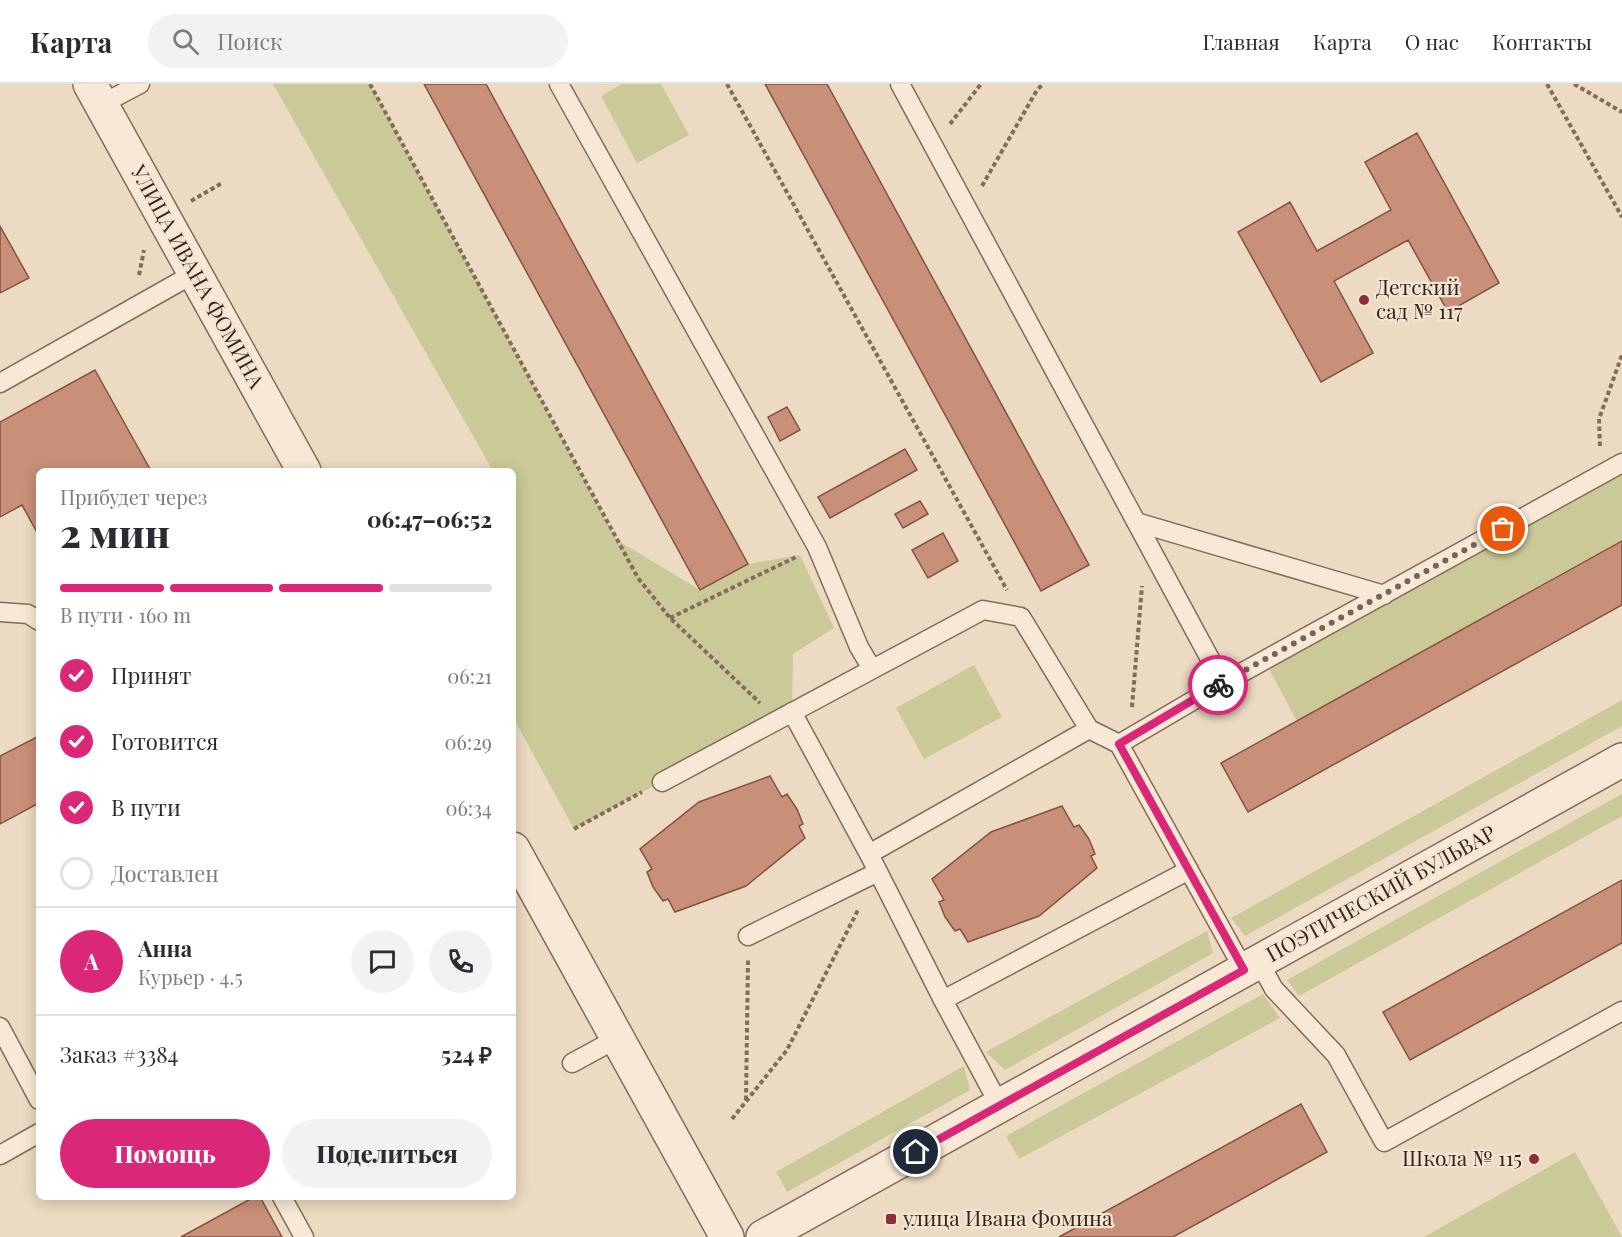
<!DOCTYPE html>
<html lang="ru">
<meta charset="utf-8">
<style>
body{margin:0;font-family:"Playfair Display",serif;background:#f2f2f3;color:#2b2b33;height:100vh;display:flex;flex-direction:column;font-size:22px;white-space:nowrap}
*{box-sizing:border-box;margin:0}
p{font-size:20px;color:#7c7c81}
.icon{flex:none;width:33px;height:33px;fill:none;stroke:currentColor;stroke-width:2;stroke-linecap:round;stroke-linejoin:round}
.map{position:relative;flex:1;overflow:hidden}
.details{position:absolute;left:36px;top:384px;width:480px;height:732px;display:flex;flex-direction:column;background:#fff;border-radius:9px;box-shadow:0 3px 15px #0003}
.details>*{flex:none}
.pin{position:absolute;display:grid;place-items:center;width:51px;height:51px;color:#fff;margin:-26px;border:3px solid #fff;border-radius:50%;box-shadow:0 2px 6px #0007}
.courier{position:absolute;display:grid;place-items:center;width:60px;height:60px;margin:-30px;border:4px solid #db2777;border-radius:50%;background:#fff;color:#222;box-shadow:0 2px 8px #0007}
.headline em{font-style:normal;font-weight:800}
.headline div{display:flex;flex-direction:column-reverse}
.headline{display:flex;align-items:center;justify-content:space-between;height:102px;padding:0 24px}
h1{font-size:39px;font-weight:800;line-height:45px}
.bar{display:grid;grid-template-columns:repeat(4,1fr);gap:9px 6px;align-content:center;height:72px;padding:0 24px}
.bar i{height:8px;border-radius:4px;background:#e1e1e2}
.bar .current{background:#db2777}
.bar p{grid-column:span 4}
.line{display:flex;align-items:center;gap:15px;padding:0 24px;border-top:2px solid #e1e1e2}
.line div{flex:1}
.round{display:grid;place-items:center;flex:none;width:63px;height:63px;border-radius:32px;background:#f2f2f3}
ol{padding:0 24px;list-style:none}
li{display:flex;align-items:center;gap:18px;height:66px}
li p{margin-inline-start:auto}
li .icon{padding:6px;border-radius:50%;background:#db2777;color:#fff;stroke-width:4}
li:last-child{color:#7c7c81}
li i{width:33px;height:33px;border:3px solid #e1e1e2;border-radius:50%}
.button{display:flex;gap:12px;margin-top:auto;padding:12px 24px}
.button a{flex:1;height:69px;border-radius:36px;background:#db2777;color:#fff;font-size:24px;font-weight:800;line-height:69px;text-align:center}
.button a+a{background:#f2f2f3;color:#2b2b33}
header{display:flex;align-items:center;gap:36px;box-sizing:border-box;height:84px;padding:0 30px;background:#fff;border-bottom:2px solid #e1e1e2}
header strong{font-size:28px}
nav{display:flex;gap:33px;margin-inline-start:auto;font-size:21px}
.search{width:420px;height:54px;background:#f2f2f3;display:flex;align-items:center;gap:15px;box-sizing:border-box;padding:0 21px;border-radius:33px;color:#7c7c81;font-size:22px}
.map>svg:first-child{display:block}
</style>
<header>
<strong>Карта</strong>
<div class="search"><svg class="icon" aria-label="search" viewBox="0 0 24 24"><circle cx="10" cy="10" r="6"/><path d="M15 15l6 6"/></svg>Поиск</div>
<nav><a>Главная</a><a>Карта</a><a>О нас</a><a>Контакты</a></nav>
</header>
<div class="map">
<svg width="1622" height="1153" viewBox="0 0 1622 1153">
<rect width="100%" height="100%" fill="#ecdac2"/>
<path fill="#cac997" d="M 273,0 L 370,0 L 617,456 L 700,506 L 748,480 L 800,471 L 834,544 L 793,570 L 792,628 L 574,745 L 513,633 L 513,387 L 493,387 Z
M 622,0 L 661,0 L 689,51 L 637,79 L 601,12 Z
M 1622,391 L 1622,457 L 1297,637 L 1269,585 Z
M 974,581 L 1002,633 L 924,675 L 896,624 Z
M 1622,616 L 1622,642 L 1245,852 L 1231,834 Z
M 1622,710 L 1622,732 L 1299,912 L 1287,896 Z
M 1207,847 L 1213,869 L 1005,986 L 986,968 Z
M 1263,910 L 1280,934 L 1019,1075 L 1006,1052 Z
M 964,982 L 970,1006 L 787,1108 L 776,1088 Z
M 1575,1068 L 1622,1153 L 1424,1153 Z"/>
<path fill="#c99079" stroke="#845241" stroke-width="1.5" d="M 424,0 L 486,0 L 748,480 L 700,506 Z
M 765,0 L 827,0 L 1089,481 L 1041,507 Z
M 1417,49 L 1499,199 L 1448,228 L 1408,156 L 1334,197 L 1373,269 L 1321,298 L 1238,148 L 1290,118 L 1317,167 L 1391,126 L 1365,78 Z
M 0,142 L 29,194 L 0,209 Z
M 95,286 L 151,387 L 39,387 L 39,452 L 22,421 L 0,433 L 0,338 Z
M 787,323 L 800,346 L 780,357 L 768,333 Z
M 905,365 L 917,386 L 830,434 L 818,413 Z
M 920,417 L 928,430 L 903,444 L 895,430 Z
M 943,449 L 958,477 L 928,494 L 912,466 Z
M 1622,457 L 1622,521 L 1248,728 L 1221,679 Z
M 39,652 L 39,719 L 0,740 L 0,672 Z
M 770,692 L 782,713 L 787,710 L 797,725 L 803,740 L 799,742 L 805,754 L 746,802 L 675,828 L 668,815 L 663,817 L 653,803 L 647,788 L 652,785 L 640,765 L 699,718 Z
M 1062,722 L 1074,743 L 1079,741 L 1089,755 L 1095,770 L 1091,772 L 1097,784 L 1039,832 L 968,858 L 960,845 L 955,847 L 945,833 L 939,818 L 944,816 L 932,795 L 991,748 Z
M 1622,796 L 1622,859 L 1410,976 L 1383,928 Z
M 1301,1020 L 1327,1068 L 1173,1153 L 1059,1153 Z
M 254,1113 L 260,1113 L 282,1153 L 181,1153 Z"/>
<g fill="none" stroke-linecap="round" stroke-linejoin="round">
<defs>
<path id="service" d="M 559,0 L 817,463 L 859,563 L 872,585
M 900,0 L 1223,599
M 102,20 L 140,0
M 0,299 L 195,189
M 1136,438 L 1384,511
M 0,528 L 28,530 L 39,537
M 792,628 L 869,770 L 943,916 L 1000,1022
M 1089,645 L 1119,660 L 1244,886
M 1119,660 L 1223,599 L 1622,379
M 662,698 L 983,526 L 1021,533 L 1089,645 L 869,770
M 748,852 L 878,788
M 1259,878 L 1274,905 L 1336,971 L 1384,1058 L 1622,927
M 943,916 L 1189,786
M 0,943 L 39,1016
M 572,979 L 618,954
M 0,1071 L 39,1049
M 282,1113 L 304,1153"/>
<path id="minor" d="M 90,0 L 304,387
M 513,765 L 727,1153
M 763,1153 L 1622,676"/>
</defs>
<use href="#service" stroke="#856b5a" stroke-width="21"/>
<use href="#minor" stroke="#856b5a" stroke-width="36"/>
<path stroke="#856b5a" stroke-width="4" stroke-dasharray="4.5 3" stroke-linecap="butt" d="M 370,0 L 638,494 L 670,534 L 760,619
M 727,0 L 1007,506
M 1547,0 L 1622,133
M 1574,0 L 1622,28
M 950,40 L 981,0
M 982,102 L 1037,6 L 1043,0
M 191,117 L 222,99
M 139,191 L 144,166
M 1600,362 L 1599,335 L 1622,271
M 670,534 L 796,473
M 1132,623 L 1142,502
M 574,745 L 642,708
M 746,1016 L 748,876
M 732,1035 L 787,966 L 858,826"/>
<use href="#service" stroke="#f7e9d5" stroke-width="18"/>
<use href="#minor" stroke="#f7e9d5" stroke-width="33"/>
</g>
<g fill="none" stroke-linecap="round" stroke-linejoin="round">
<path stroke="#766557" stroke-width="6" stroke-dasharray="0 10.8" d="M 1218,601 L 1503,445"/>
<path stroke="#db2777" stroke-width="8" d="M 916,1068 L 1244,886 L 1119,660 L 1218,601"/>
</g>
<g fill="#922c3a" stroke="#f4e5d1" stroke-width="2">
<circle cx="1364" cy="216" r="6"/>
<circle cx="1534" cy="1075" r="6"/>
<rect x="885" y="1129" width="12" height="12" rx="3"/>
</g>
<g text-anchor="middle" stroke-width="4.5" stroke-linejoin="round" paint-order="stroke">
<g font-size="21" fill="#36261e" stroke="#f4e5d1">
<text transform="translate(197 193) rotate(61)" y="7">УЛИЦА ИВАНА ФОМИНА</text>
<text transform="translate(1381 810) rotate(-29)" y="7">ПОЭТИЧЕСКИЙ БУЛЬВАР</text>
</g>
<g font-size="21" fill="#36261e" stroke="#f4e5d1" text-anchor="start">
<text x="1376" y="211">Детский<tspan x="1376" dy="24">сад № 117</tspan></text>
<text x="1522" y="1082" text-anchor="end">Школа № 115</text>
<text x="903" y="1142">улица Ивана Фомина</text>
</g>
</g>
</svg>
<div class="pin" style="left:1503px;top:445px;background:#ea580c"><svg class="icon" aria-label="bag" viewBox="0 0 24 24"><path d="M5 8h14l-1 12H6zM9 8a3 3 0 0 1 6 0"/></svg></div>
<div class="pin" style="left:916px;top:1068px;background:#1f2937"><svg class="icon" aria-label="home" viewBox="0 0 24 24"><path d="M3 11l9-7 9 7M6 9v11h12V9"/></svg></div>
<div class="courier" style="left:1218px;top:601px"><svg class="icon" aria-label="bike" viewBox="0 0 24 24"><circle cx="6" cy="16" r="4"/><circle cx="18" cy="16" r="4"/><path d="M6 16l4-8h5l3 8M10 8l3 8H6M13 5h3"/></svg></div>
<section class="details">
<div class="headline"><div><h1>2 мин</h1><p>Прибудет через</p></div><em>06:47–06:52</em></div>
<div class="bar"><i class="current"></i><i class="current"></i><i class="current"></i><i></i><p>В пути · 160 m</p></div>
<ol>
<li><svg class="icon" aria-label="check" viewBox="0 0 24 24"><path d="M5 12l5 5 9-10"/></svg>Принят<p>06:21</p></li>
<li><svg class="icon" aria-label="check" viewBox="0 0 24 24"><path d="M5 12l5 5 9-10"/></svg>Готовится<p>06:29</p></li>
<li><svg class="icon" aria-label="check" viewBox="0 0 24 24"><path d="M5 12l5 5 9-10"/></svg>В пути<p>06:34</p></li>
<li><i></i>Доставлен</li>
</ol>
<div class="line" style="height:108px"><b class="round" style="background:#db2777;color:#fff">А</b><div><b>Анна</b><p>Курьер · 4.5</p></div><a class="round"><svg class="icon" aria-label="chat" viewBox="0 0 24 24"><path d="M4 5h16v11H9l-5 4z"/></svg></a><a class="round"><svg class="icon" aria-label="phone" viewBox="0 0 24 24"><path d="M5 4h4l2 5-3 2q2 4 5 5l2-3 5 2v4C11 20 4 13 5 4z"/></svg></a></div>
<div class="line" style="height:78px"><div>Заказ #3384</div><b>524 ₽</b></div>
<div class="button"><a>Помощь</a><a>Поделиться</a></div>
</section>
</div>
